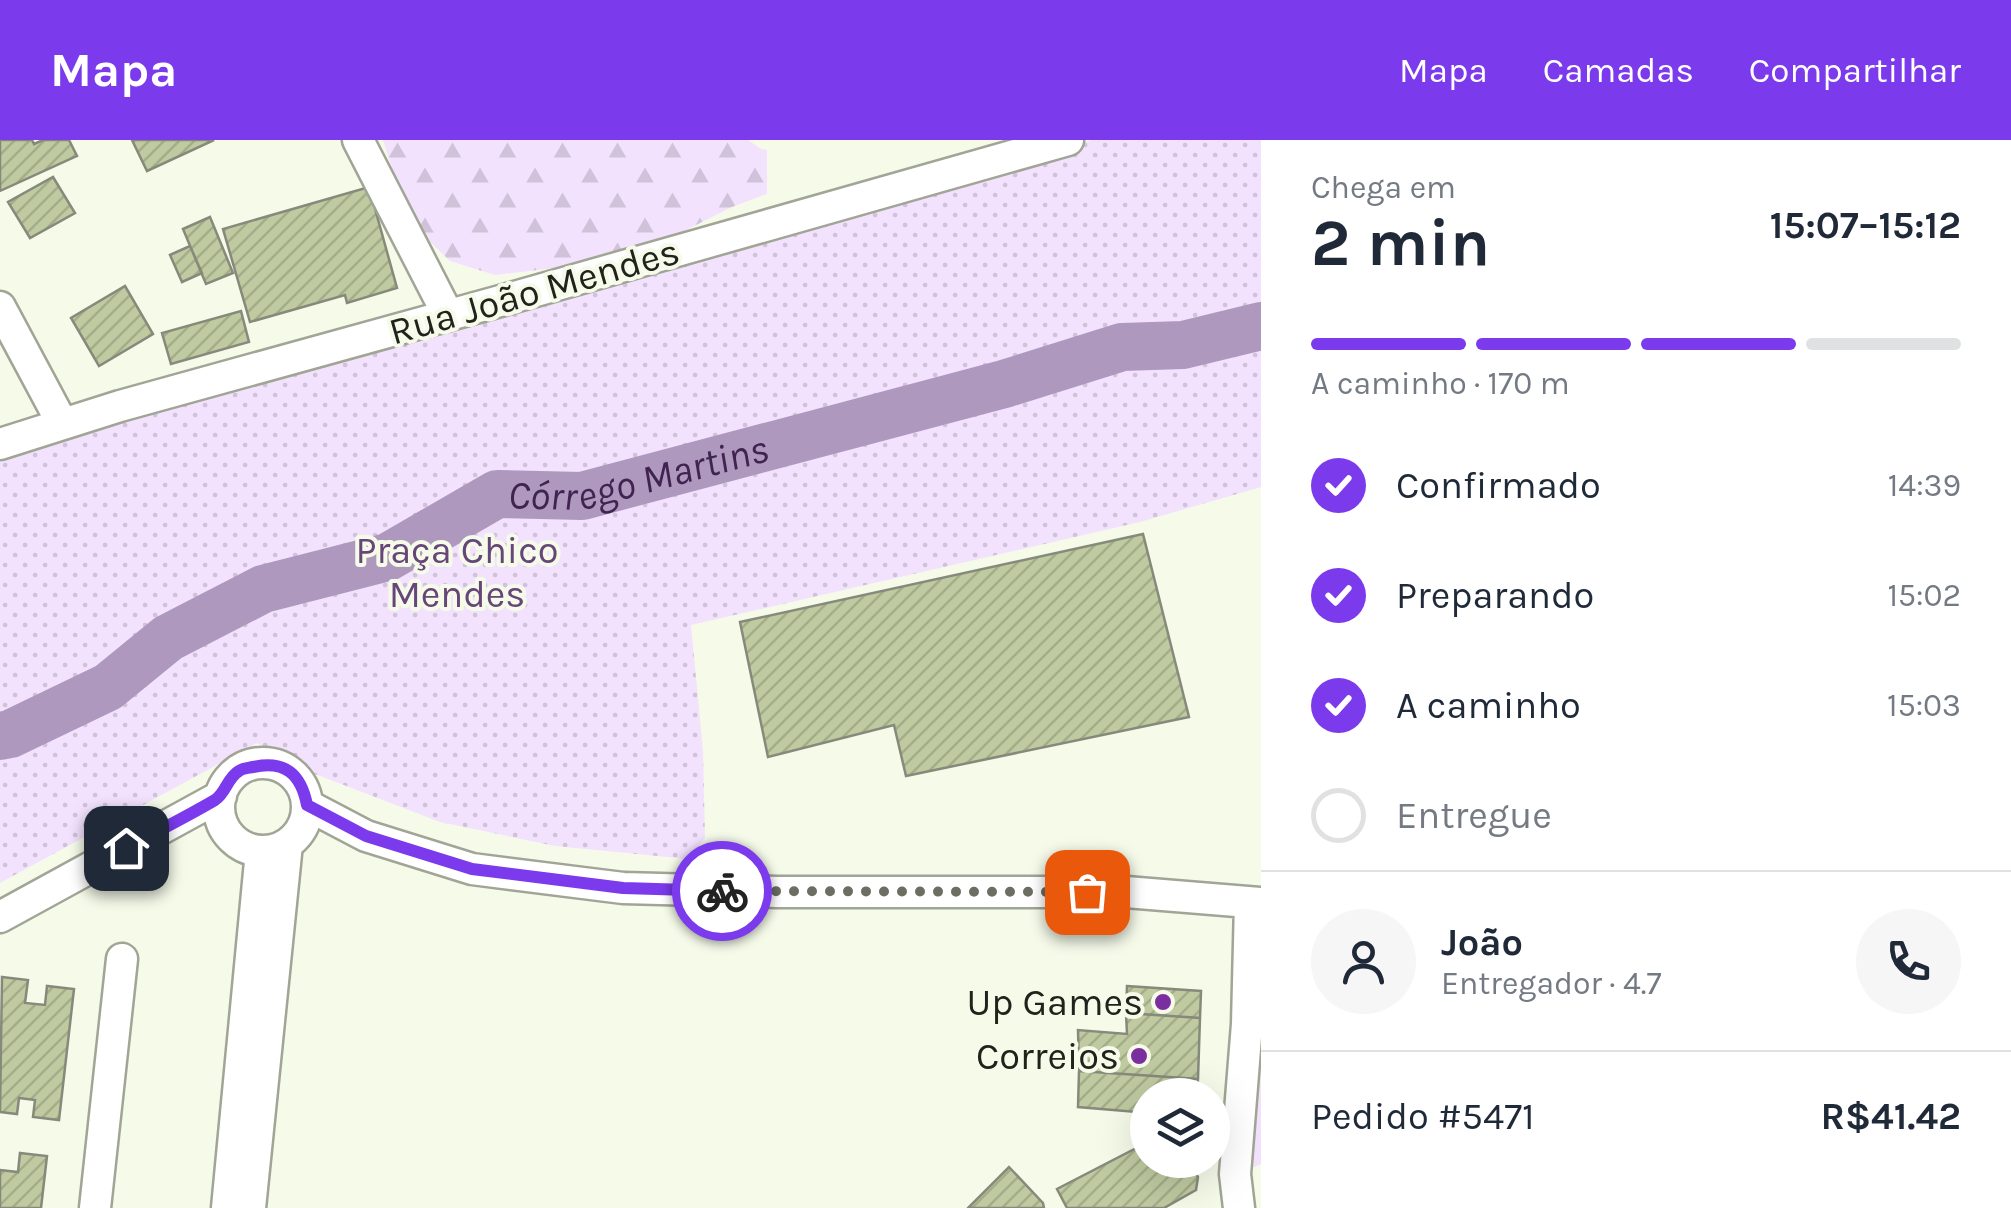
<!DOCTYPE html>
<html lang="pt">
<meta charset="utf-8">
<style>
body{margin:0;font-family:Karla,sans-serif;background:#f6f6f7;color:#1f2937;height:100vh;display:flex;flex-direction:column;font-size:38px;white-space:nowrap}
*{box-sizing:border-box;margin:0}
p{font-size:32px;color:#747a83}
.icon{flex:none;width:55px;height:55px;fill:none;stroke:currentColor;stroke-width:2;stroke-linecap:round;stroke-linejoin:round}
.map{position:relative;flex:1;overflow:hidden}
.sheet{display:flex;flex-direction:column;background:#fff;width:750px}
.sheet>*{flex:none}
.buttons{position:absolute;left:1130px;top:938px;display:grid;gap:20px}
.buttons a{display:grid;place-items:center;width:100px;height:100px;border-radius:50%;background:#fff;box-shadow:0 10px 40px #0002;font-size:50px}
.pin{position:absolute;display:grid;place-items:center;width:85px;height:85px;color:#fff;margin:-42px;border-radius:20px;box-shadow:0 5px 15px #0006}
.courier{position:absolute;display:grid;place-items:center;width:100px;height:100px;margin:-50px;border:8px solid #7c3aed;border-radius:50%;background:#fff;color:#222;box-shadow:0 2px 12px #0007}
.headline em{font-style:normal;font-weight:700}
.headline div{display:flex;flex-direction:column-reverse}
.headline{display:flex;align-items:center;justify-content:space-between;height:170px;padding:0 50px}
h1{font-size:65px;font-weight:700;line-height:75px}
.bar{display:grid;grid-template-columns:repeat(4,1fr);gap:15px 10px;align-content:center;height:120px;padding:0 50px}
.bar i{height:12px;border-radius:8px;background:#e0e1e3}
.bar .active{background:#7c3aed}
.bar p{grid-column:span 4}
.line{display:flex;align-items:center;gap:25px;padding:0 50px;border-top:2px solid #e0e1e3}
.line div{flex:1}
.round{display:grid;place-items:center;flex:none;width:105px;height:105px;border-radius:52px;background:#f6f6f7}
ol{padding:0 50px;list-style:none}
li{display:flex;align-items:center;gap:30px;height:110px}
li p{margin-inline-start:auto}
li .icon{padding:10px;border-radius:50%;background:#7c3aed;color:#fff;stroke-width:4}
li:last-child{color:#747a83}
li i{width:55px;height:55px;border:5px solid #e0e1e3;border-radius:50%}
header{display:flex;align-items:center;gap:60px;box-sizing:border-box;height:140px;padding:0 50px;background:#7c3aed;color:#fff}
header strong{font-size:48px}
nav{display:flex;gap:55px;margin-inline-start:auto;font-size:35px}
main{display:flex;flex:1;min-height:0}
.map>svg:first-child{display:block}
</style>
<header>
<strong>Mapa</strong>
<nav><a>Mapa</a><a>Camadas</a><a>Compartilhar</a></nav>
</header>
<main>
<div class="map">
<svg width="1261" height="1068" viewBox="0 0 1261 1068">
<defs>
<pattern id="grass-dots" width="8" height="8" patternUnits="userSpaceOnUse" patternTransform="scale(2.5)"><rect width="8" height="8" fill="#f3e2fe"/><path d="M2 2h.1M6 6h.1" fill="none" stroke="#d0c2d9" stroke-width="1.8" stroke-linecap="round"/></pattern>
<pattern id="forest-firs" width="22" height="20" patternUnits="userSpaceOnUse" patternTransform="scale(2.5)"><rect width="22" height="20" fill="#f3e2fe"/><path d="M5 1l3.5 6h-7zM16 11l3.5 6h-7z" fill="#d0c2d9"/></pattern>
<pattern id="park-tufts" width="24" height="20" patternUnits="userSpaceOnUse" patternTransform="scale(2.5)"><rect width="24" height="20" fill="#f3e2fe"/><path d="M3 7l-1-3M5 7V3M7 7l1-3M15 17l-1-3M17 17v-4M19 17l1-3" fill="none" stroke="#d0c2d9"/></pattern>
<pattern id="building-hatch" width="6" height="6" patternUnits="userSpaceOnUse" patternTransform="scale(2.5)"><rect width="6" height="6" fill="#bfcaa1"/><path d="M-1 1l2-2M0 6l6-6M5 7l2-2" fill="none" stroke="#a4ad8a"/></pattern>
</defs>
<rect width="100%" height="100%" fill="#f5fae9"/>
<path fill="url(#grass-dots)" d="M 1092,0 L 1261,0 L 1261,347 L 1140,382 L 691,485 L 703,611 L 705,698 L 688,719 L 555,706 L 440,682 L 302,629 L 257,603 L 0,743 L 0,310 Z"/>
<path fill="url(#forest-firs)" d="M 383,0 L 748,0 L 761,9 L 767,10 L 767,54 L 732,67 L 662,102 L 571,126 L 495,135 L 450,121 L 424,96 L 401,57 Z"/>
<path fill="url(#park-tufts)" d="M 1261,933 L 1261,1024 L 1252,1028 Z"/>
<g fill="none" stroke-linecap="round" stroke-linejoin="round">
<path stroke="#ae98bd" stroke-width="48" id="s1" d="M 0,596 L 10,594 L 108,547 L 168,498 L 263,449 L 388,417 L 497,354 L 582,356 L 1004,244 L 1122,207 L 1183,205 L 1261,186"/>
</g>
<path fill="url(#building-hatch)" stroke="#868a7b" stroke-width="2.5" d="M 0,0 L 32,0 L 34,4 L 43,0 L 69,0 L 77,16 L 0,51 Z
M 132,0 L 214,0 L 147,31 Z
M 53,37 L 75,73 L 30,98 L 8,62 Z
M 369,47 L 397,148 L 347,163 L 345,155 L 250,182 L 223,89 Z
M 210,77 L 233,133 L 206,144 L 183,89 Z
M 190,106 L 202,133 L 182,142 L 170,115 Z
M 125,146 L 153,194 L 99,226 L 71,178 Z
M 241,171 L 249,202 L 171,224 L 162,193 Z
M 1143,394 L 1189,577 L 906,636 L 894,585 L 768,617 L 740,482 Z
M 2,837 L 28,840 L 25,863 L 45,865 L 47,846 L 74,849 L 59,980 L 33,977 L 35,960 L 19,958 L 17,974 L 0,972 Z
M 1127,846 L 1201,851 L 1200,878 L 1126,873 Z
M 1126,873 L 1200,878 L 1198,939 L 1079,931 L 1078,890 L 1127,894 Z
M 1079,931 L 1198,939 L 1197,955 L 1148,955 L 1148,973 L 1078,967 Z
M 1148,1002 L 1148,1020 L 1187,1020 L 1198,1037 L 1196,1050 L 1164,1068 L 1067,1068 L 1057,1049 Z
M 20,1013 L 47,1016 L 41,1068 L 0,1068 L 0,1030 L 18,1032 Z
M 1009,1027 L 1043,1063 L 1044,1068 L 968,1068 Z"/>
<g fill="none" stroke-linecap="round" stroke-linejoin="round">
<defs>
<path id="street" d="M 358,0 L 448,175
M 0,167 L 62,283
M 0,304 L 120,266 L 511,158 L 1068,0
M219 667a44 44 0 1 1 88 0a44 44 0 1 1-88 0Z
M 307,665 L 366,696 L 472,729 L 623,748 L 777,752 L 1126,752 L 1261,763
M 0,777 L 221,656
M 95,1068 L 122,819
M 227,1068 L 261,711
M 250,1068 L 287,704
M 1239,1068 L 1235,1034 L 1247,884 L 1250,763"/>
</defs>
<use href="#street" stroke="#a0a595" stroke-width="35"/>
<use href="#street" stroke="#fff" stroke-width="30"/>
</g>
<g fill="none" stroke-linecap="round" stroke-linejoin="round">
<path stroke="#6b6e63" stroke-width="10" stroke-dasharray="0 18" d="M 722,751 L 1087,752"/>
<path stroke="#7c3aed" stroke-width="12" d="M 126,708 C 156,692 186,677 215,660 C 226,653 227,638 239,631 C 243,628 248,628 253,627 C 285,620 301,634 307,665 L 366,696 L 472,729 L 623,748 L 722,751"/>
</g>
<g fill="#7a2e9f" stroke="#f5fae9" stroke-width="4">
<circle cx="1163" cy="862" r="10"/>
<circle cx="1139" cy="916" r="10"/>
</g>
<g text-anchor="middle" stroke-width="8" stroke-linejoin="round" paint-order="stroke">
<g font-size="38" fill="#20221b" stroke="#f5fae9">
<text transform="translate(534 151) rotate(-16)" y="13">Rua João Mendes</text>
</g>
<g font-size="38" fill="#664679" stroke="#f5fae9">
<text x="457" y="423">Praça Chico<tspan x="457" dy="44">Mendes</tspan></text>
</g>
<g font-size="38" fill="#20221b" stroke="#f5fae9" text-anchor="end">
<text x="1143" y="875">Up Games</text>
<text x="1119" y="929">Correios</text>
</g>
<g font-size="40" font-style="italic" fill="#412352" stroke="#f5fae9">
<text dy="14" stroke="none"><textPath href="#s1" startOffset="702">Córrego Martins</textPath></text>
</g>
</g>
</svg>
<div class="buttons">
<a><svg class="icon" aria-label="layers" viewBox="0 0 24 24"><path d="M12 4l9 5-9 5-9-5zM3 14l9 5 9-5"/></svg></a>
</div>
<div class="pin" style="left:1087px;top:752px;background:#ea580c"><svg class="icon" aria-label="bag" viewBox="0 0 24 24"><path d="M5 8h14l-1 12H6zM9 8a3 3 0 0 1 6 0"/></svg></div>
<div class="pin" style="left:126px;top:708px;background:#1f2937"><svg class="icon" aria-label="home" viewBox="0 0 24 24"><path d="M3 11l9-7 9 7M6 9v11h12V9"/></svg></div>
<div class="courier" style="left:722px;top:751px"><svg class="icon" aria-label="bike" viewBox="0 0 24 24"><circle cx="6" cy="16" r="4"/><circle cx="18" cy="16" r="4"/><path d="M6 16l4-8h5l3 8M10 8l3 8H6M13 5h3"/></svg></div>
</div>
<section class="sheet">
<div class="headline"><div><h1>2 min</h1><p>Chega em</p></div><em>15:07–15:12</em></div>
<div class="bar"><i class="active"></i><i class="active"></i><i class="active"></i><i></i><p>A caminho · 170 m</p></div>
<ol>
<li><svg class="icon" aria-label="check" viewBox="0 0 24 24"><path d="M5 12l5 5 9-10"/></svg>Confirmado<p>14:39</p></li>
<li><svg class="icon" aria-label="check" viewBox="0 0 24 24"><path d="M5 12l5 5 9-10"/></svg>Preparando<p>15:02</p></li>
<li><svg class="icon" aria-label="check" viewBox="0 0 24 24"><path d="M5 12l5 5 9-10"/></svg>A caminho<p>15:03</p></li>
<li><i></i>Entregue</li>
</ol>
<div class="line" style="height:180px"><a class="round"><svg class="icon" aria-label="person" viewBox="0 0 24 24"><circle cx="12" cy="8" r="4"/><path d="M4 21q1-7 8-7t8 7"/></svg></a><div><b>João</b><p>Entregador · 4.7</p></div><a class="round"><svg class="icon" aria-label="phone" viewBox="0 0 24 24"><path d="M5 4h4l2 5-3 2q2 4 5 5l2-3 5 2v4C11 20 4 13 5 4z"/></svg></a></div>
<div class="line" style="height:130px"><div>Pedido #5471</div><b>R$41.42</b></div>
</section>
</main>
